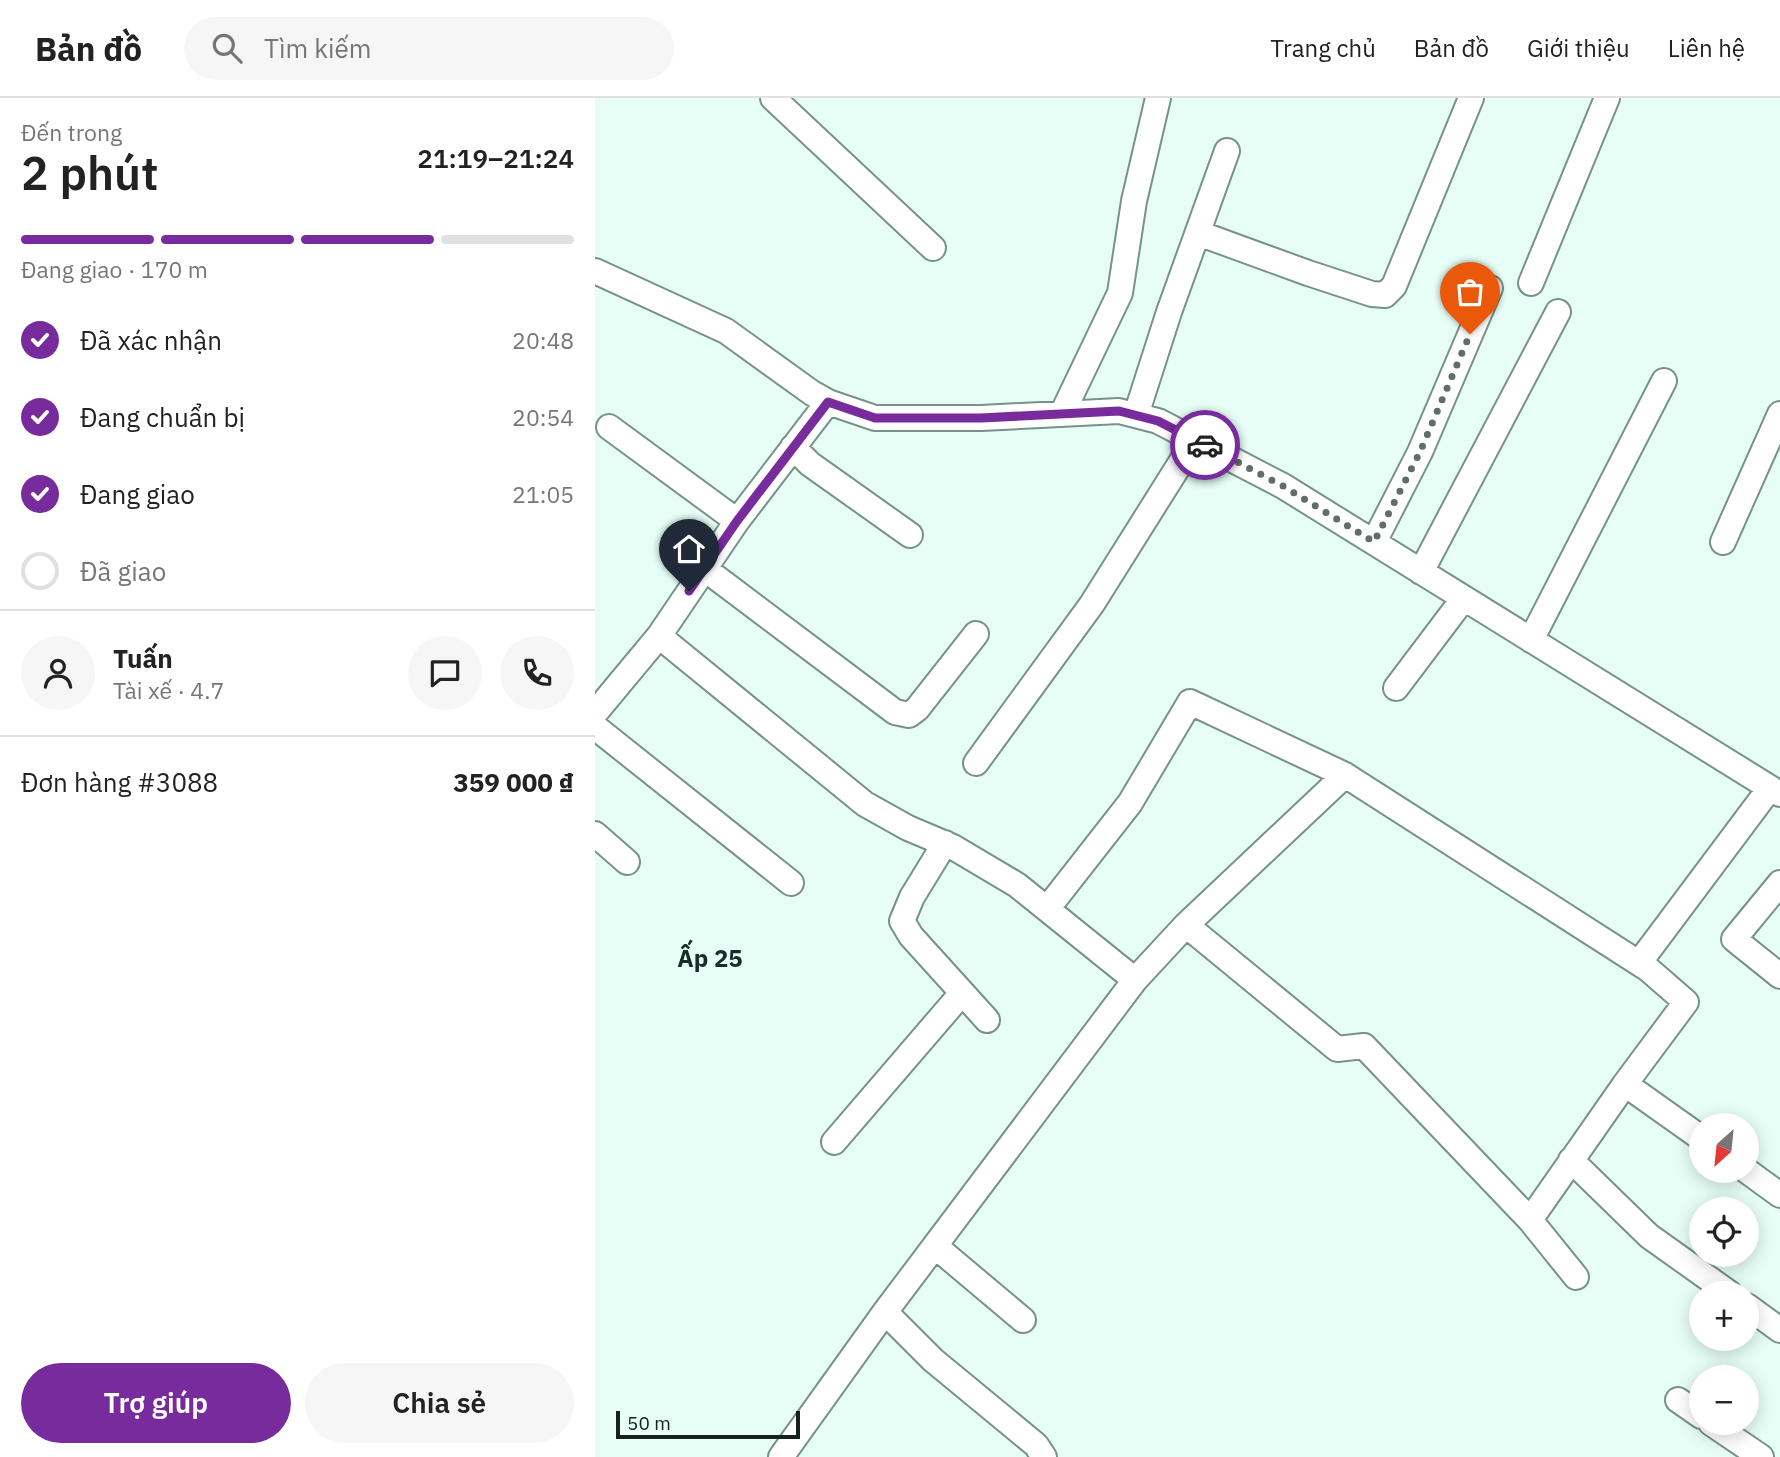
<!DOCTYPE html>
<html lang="vi">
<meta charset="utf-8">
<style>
body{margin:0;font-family:"IBM Plex Sans",sans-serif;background:#f6f6f6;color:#222;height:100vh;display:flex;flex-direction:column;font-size:26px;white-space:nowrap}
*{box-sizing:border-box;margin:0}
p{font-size:23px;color:#767676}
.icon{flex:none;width:38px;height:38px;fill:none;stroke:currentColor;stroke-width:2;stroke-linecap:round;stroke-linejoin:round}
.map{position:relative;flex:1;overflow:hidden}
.details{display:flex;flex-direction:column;background:#fff;width:595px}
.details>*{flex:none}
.needle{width:46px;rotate:207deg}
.tools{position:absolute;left:1094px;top:1015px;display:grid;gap:14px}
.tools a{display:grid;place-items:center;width:70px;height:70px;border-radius:50%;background:#fff;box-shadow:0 4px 18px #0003;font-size:35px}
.scale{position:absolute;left:21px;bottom:18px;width:184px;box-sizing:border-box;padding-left:7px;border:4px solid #16211d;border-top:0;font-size:19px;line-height:24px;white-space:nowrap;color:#16211d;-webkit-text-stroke:5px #e6fef6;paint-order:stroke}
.pin{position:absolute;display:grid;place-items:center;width:60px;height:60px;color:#fff;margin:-72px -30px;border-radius:50% 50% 50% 0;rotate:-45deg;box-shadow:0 0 7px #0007}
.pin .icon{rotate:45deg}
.courier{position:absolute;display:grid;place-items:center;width:70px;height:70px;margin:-35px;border:5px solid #782b9c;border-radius:50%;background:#fff;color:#222;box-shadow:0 2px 9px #0007}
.headline em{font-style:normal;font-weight:600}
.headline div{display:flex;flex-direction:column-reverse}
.headline{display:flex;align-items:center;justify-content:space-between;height:119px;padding:0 21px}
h1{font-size:46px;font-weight:600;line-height:52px}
.bar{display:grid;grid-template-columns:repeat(4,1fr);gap:10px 7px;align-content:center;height:84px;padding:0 21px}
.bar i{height:9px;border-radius:5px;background:#e0e0e0}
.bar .current{background:#782b9c}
.bar p{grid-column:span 4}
.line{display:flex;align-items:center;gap:18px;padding:0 21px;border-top:2px solid #e0e0e0}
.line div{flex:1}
.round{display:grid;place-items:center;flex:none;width:74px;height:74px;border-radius:37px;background:#f6f6f6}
ol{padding:0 21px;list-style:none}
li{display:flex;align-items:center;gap:21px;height:77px}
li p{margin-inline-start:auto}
li .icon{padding:7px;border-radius:50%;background:#782b9c;color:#fff;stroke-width:4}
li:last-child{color:#767676}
li i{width:38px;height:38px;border:4px solid #e0e0e0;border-radius:50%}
.button{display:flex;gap:14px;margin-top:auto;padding:14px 21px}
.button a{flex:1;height:80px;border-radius:42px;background:#782b9c;color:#fff;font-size:28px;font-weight:600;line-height:80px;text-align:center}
.button a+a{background:#f6f6f6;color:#222}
header{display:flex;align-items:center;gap:42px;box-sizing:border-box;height:98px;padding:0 35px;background:#fff;border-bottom:2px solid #e0e0e0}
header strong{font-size:33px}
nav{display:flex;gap:38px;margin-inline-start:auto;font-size:24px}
.search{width:490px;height:63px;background:#f6f6f6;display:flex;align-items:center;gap:18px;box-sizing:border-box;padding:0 24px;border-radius:38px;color:#767676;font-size:26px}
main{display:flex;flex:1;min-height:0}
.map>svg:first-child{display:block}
</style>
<header>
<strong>Bản đồ</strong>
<div class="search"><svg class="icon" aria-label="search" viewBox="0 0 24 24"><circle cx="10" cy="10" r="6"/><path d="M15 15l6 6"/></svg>Tìm kiếm</div>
<nav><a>Trang chủ</a><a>Bản đồ</a><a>Giới thiệu</a><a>Liên hệ</a></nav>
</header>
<main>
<section class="details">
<div class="headline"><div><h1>2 phút</h1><p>Đến trong</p></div><em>21:19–21:24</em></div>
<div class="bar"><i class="current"></i><i class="current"></i><i class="current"></i><i></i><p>Đang giao · 170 m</p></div>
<ol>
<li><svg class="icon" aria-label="check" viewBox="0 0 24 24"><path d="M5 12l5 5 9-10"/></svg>Đã xác nhận<p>20:48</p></li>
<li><svg class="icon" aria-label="check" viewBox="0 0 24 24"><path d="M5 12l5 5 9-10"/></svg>Đang chuẩn bị<p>20:54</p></li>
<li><svg class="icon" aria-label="check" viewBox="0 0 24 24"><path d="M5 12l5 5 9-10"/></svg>Đang giao<p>21:05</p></li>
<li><i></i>Đã giao</li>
</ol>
<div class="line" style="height:126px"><a class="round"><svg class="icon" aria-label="person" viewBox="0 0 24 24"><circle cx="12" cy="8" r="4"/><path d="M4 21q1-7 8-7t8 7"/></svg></a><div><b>Tuấn</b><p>Tài xế · 4.7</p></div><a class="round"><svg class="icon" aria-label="chat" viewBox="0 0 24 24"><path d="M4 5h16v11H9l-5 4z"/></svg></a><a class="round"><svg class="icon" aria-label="phone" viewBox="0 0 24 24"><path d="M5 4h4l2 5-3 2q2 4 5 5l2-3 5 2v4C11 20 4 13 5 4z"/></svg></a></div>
<div class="line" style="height:91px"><div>Đơn hàng #3088</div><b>359 000 ₫</b></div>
<div class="button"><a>Trợ giúp</a><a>Chia sẻ</a></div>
</section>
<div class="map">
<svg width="1185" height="1359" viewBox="0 0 1185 1359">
<rect width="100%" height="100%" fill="#e6fef6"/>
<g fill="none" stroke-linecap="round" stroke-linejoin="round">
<defs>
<path id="minor" d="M 178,0 L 338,150
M 603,135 L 713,175 L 777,196 L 790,197 L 799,188 L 876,0
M 0,173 L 131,233 L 217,295 L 233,304 L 280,320 L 386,320 L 524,313 L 563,323 L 688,388 L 1185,696
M 936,185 L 1012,0
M 467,316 L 525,195 L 539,103 L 563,0
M 541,317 L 574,214 L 632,53
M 14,329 L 142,423
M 198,349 L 215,366 L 315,437
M 779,444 L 825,354 L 895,190
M 1128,444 L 1185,316
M 110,471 L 300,614 L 314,617 L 322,611 L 381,536
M 826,474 L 963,214
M 64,538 L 270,706 L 313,730 L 358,749 L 422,787 L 540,882
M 936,542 L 1069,283
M 801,590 L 869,500
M 0,615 L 64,538 L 142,423 L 233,304
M 0,629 L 196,785
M 381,665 L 497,506 L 600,342
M 0,736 L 32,764
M 350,745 L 317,799 L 307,823 L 316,838 L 392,922
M 1185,785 L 1139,841 L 1185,878
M 452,811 L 535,705 L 595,604 L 750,677 L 1053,871 L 1091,904 L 1030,986 L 935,1122
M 591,827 L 742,951 L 769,948 L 935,1122 L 981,1179
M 1044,865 L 1175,690
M 1030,986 L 1106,1040
M 239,1044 L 367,895
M 976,1062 L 1054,1138 L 1134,1195
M 1152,1073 L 1185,1097
M 340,1148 L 428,1222
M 1152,1208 L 1185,1232
M 290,1214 L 338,1262 L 441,1347 L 449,1359
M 1083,1302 L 1106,1318
M 1116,1325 L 1166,1359
M 186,1359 L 290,1214 L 540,882 L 591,827 L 750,677"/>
</defs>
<use href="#minor" stroke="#769289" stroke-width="28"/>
<use href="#minor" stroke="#fff" stroke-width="24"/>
</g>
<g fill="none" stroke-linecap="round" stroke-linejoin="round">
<path stroke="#5f6e69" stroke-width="7" stroke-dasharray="0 12.6" d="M 610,347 L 688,388 L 779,444 L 825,354 L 875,236"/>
<path stroke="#782b9c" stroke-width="9" d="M 94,493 L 142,423 L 233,304 L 280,320 L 386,320 L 524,313 L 563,323 L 610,347"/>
</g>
<g text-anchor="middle" stroke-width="5" stroke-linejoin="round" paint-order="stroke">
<g font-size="24" font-weight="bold" fill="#162e28" stroke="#e6fef6">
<text x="115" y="869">Ấp 25</text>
</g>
</g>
</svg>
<div class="tools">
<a><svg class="needle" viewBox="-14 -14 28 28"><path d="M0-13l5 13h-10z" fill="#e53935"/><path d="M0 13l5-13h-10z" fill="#767676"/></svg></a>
<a><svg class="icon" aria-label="locate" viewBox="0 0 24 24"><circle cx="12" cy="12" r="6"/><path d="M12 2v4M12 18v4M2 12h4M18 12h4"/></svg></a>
<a>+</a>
<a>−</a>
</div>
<div class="scale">50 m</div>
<div class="pin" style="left:875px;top:236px;background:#ea580c"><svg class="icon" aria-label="bag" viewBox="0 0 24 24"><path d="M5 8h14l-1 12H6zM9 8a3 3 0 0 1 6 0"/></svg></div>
<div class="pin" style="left:94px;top:493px;background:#1f2937"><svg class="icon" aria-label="home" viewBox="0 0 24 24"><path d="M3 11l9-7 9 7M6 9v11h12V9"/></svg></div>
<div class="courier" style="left:610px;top:347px"><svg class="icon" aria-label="car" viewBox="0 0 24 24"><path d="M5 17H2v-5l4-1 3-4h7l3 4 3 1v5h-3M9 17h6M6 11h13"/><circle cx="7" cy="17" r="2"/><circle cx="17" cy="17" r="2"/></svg></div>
</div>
</main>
